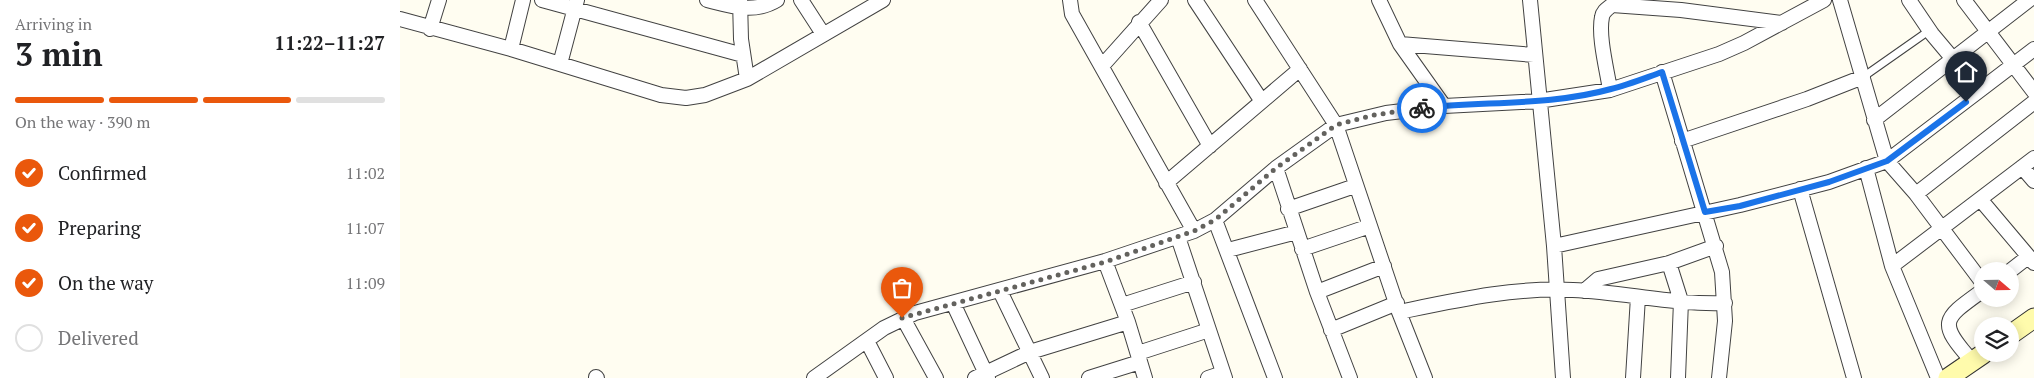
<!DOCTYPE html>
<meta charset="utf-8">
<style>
body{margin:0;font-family:"PT Serif",serif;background:#f2f2f2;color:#202124;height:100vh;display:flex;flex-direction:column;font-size:19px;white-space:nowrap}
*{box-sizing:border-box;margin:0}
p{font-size:16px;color:#757577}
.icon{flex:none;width:28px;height:28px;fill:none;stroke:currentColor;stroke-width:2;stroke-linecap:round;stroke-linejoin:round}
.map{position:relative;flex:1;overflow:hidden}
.sheet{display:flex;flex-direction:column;background:#fff;width:400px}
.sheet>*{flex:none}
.needle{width:32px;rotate:110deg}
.controls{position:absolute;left:1574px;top:262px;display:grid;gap:10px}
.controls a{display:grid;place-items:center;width:45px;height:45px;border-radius:50%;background:#fff;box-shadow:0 2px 12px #0003;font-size:25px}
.pin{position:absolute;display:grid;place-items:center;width:42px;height:42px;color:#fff;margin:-51px -21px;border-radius:50% 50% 50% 0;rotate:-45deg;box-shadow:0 0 5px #0007}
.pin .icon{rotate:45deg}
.courier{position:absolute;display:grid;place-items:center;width:50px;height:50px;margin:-25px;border:4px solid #1a73e8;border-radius:50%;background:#fff;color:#222;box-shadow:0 1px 6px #0007}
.summary em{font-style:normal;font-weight:800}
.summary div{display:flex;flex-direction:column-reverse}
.summary{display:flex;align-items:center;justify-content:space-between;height:85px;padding:0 15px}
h1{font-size:32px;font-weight:800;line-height:38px}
.bar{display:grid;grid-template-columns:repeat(4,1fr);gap:8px 5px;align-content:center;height:60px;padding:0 15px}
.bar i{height:6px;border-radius:4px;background:#e0e0e0}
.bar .current{background:#ea580c}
.bar p{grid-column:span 4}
ol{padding:0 15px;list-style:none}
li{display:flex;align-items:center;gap:15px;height:55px}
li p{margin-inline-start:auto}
li .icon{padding:5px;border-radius:50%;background:#ea580c;color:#fff;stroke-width:4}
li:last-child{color:#757577}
li i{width:28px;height:28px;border:2px solid #e0e0e0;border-radius:50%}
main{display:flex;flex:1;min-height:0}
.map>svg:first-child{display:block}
</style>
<main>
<section class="sheet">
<div class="summary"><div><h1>3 min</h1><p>Arriving in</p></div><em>11:22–11:27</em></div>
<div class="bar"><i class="current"></i><i class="current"></i><i class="current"></i><i></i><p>On the way · 390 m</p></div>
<ol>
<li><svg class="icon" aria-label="check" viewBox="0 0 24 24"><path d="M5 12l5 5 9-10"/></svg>Confirmed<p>11:02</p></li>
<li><svg class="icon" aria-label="check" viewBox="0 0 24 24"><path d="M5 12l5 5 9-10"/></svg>Preparing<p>11:07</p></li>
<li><svg class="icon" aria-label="check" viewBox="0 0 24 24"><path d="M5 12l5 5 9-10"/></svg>On the way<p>11:09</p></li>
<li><i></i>Delivered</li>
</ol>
</section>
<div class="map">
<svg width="1634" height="378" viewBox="0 0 1634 378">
<rect width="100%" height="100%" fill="#fffdf1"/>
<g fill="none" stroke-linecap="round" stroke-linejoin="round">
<defs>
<path id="lane" d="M 1463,77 L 1530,30"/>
<path id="street" d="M 142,0 L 343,55
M 307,0 C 331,6 354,14 377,0
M 340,0 L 341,39 L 347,79
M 401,0 L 423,34
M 670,0 L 672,14 L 794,231
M 795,0 L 861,100
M 855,0 L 936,125 L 999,312 L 1025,378
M 979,0 L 1000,44 L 1044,106
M 1130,0 L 1154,246 L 1163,378
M 1440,0 L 1487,161 L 1516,194 L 1582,282
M 1509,0 L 1532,34 L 1553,59
M 1564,0 L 1634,92
M 0,19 L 111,49 L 261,95 L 286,98 L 305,95 L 347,79 L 483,0
M 739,22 L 810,146
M 30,29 L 39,0
M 1000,44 L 1134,55
M 111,49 L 123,0
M 160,64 L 177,0
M 702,66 L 761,0
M 1262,72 L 1322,272 L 1325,321 L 1319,378
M 1210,90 C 1207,70 1198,36 1202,17 C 1203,11 1207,9 1212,5 L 1281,10 L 1382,23
M 1474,120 L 1629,0
M 1282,141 L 1407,99 L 1463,77
M 1622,167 L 1634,181
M 876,168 L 917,292 L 950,378
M 1466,168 L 1492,266 L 1538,378
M 766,183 L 900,69
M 1400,189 L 1454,378
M 1516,194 L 1634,102
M 1580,199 L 1634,263
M 888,209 L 955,186
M 815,220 L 875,378
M 778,237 L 825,378
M 1154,246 L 1340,205 L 1429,182 L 1487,161 L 1634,49
M 902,249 L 970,226
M 828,250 L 897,232
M 705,261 L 728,322 L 745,378
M 1269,263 L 1281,301 L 1278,378
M 1492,266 L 1634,158
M 1610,271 L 1628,257
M 600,291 L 642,378
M 1184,291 L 1198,279 L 1269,263 L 1316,246
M 917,292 L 984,266
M 553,303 L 588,378
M 722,305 L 794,282
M 999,312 C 1057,300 1114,287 1173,290 C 1224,292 1274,305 1325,303
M 503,318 L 536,378
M 931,330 L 997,303
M 467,341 L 486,378
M 738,353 L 809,330
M 1572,361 C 1537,322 1543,319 1582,291
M 196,377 L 197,378
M 414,378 L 484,328 L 515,313 L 705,261 L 794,231 L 815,220 L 876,168 L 936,125 L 986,113 L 1044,106 L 1138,101 L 1210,90 L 1319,54 L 1344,43 L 1424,0
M 575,378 L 630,352 L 728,322
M 689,378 L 740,362
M 808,378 L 823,373
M 1233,378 L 1238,297"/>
<path id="secondary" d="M 1610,335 L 1634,318
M 1548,378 L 1583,354"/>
</defs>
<use href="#lane" stroke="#424242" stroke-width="9"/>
<use href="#street" stroke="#424242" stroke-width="16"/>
<use href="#secondary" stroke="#313131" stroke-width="21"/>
<use href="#lane" stroke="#fff" stroke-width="7"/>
<use href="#street" stroke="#fff" stroke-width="14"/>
<use href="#secondary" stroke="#fffbac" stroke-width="19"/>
</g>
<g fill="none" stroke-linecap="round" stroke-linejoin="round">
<path stroke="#63625e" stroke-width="5" stroke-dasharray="0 9" d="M 502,318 L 705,262 L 794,231 L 815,220 L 876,168 L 936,125 L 974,115 L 1022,108"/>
<path stroke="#1a73e8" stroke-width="6" d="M 1022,108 C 1085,101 1150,106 1211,89 C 1228,85 1245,78 1262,72 L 1305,212 L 1340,206 L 1429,182 L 1487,161 L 1566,102"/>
</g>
</svg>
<div class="controls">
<a><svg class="needle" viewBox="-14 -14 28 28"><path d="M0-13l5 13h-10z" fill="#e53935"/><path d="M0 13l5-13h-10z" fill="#757577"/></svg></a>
<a><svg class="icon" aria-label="layers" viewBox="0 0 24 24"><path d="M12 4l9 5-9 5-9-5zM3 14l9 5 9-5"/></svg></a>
</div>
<div class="pin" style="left:502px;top:318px;background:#ea580c"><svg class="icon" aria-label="bag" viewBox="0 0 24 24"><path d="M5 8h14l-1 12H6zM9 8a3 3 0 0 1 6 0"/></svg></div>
<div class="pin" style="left:1566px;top:102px;background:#1f2937"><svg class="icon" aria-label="home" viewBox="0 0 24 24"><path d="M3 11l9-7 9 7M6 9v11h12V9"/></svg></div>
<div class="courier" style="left:1022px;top:108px"><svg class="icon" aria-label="bike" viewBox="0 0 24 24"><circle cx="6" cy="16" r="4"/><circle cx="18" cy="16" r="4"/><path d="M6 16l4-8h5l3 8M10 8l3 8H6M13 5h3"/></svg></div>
</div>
</main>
